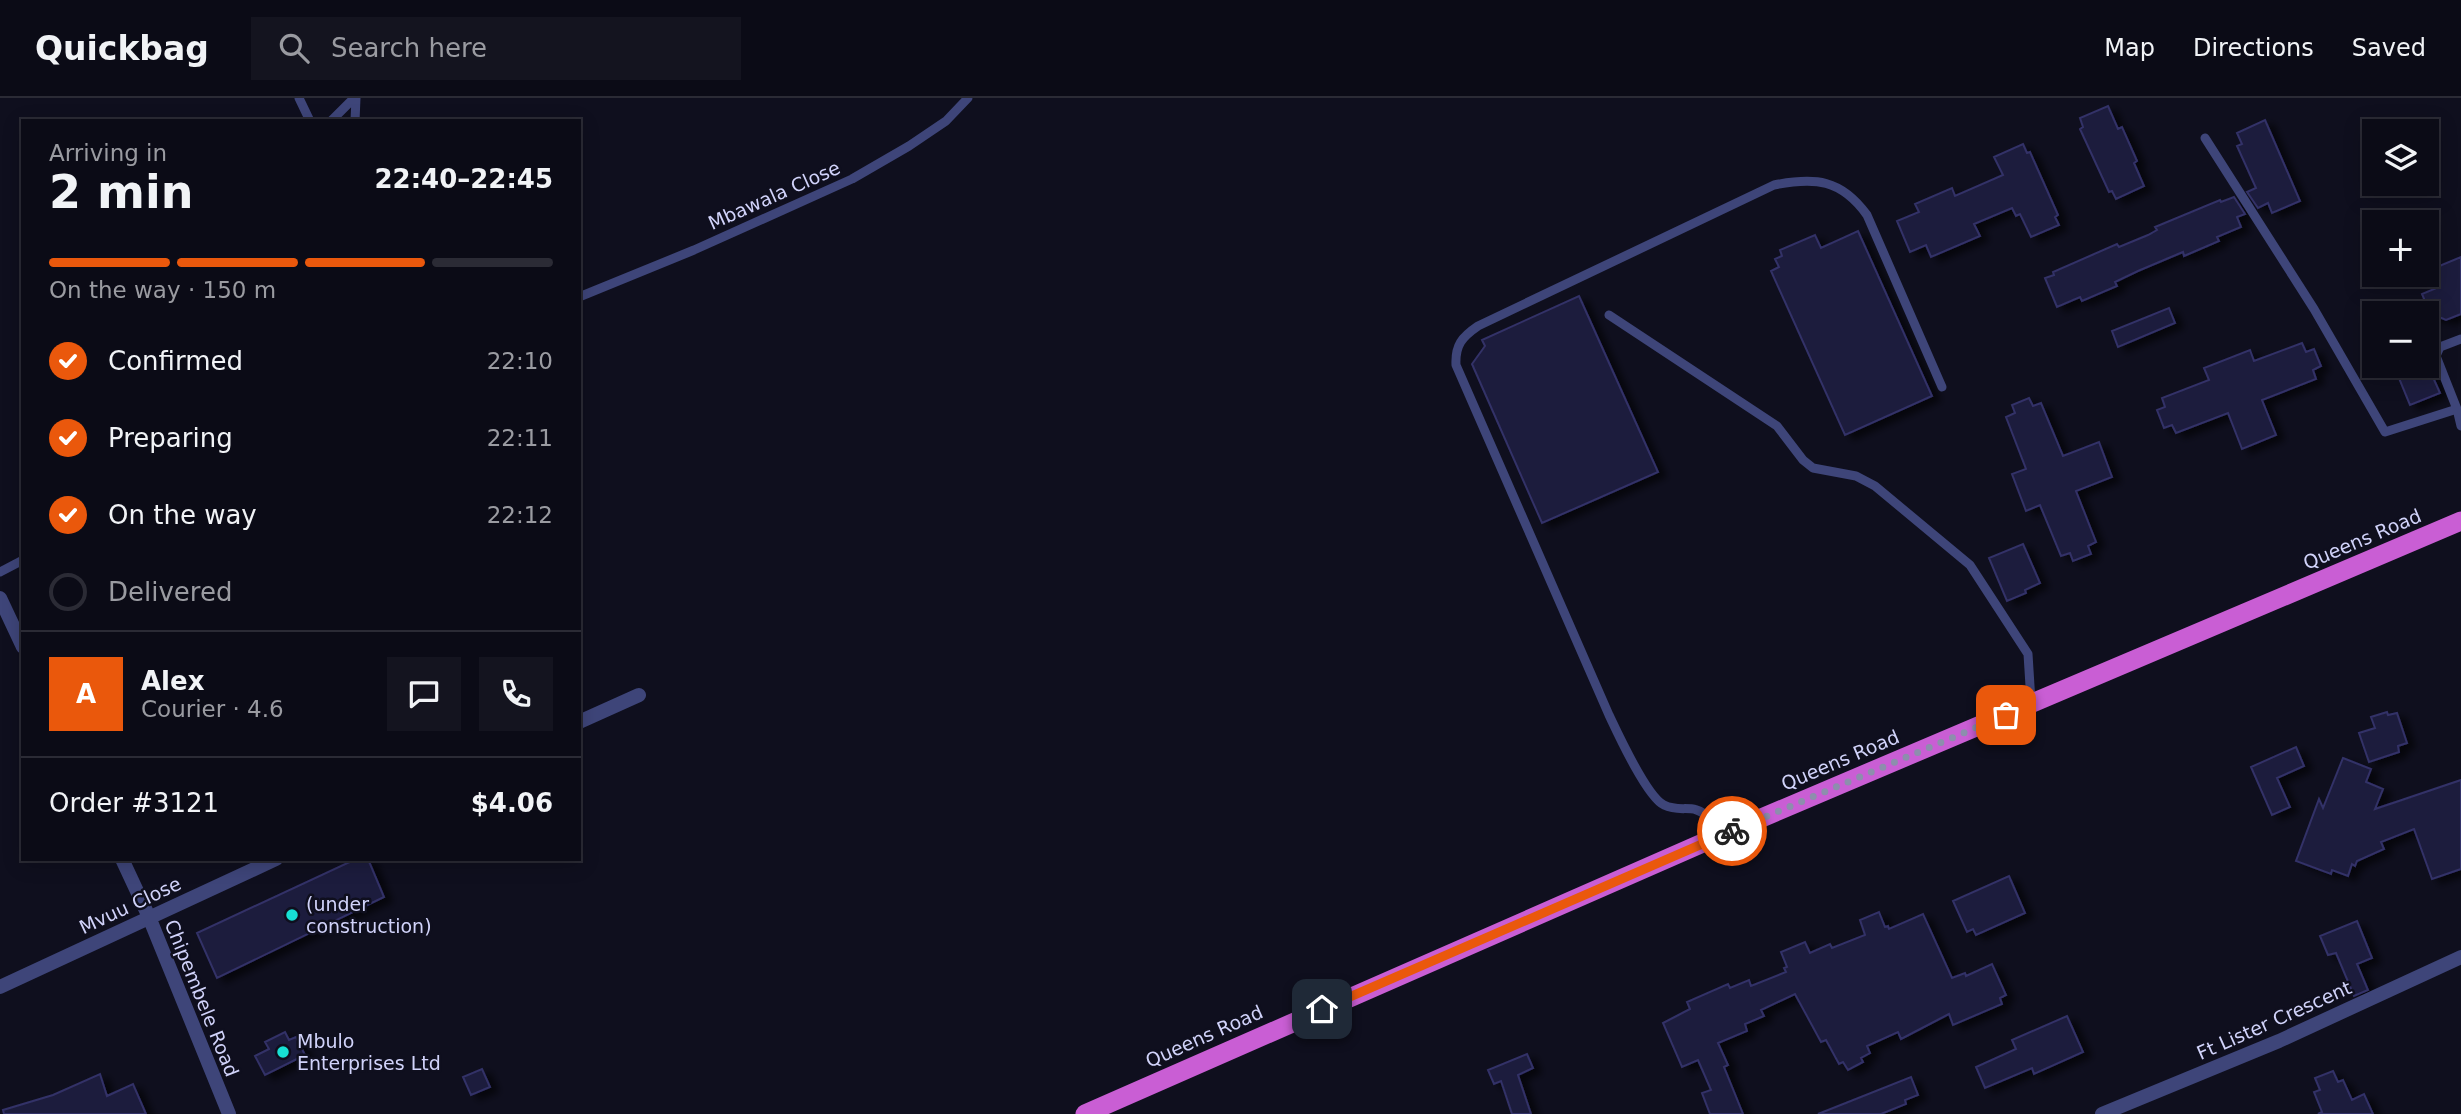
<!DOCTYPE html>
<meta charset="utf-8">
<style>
body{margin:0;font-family:"DejaVu Sans",sans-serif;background:#14141f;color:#f1f3f6;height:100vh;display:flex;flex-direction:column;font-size:26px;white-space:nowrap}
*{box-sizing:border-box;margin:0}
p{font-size:23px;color:#9a9ba1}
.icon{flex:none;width:38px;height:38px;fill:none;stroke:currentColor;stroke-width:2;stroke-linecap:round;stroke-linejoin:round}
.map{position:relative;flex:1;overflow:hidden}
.drawer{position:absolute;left:21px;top:21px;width:560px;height:742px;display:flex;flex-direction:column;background:#0b0b16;border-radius:0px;box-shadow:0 4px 18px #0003,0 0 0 2px #2b2b35}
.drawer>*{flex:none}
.tools{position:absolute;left:2362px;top:21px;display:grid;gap:14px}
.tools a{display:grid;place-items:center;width:77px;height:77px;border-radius:0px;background:#0b0b16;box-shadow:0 4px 18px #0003,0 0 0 2px #2b2b35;font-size:35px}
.pin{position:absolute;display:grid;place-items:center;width:60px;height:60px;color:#fff;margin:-30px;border-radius:14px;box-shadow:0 4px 10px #0006}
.courier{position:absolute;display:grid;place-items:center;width:70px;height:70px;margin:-35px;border:5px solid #ea580c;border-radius:50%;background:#fff;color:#222;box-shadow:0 2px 9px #0007}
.headline em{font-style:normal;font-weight:600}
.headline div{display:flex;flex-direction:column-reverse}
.headline{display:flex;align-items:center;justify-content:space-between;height:119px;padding:0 28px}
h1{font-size:46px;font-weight:600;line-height:52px}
.bar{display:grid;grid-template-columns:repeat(4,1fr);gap:10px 7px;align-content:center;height:84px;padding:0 28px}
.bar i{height:9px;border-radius:5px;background:#2b2b35}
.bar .active{background:#ea580c}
.bar p{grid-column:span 4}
.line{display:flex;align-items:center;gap:18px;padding:0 28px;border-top:2px solid #2b2b35}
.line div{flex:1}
.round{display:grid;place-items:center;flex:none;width:74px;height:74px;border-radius:0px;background:#14141f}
ol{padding:0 28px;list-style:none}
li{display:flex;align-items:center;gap:21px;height:77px}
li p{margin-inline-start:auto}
li .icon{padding:7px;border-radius:50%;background:#ea580c;color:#fff;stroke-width:4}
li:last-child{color:#9a9ba1}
li i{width:38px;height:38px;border:4px solid #2b2b35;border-radius:50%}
header{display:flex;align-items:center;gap:42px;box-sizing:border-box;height:98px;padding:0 35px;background:#0b0b16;border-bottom:2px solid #2b2b35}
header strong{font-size:33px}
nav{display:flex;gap:38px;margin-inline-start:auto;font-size:24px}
.search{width:490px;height:63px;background:#14141f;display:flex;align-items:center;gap:18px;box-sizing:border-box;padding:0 24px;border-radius:0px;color:#9a9ba1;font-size:26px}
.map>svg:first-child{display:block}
</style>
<header>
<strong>Quickbag</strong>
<div class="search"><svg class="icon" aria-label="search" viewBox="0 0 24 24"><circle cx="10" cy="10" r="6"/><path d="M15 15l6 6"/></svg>Search here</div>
<nav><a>Map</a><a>Directions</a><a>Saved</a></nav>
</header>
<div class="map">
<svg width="2461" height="1016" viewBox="0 0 2461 1016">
<defs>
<filter id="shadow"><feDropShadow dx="8" dy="4.5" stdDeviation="3.5" flood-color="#0009"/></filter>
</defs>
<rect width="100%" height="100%" fill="#0f0f1e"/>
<path fill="#1e1d3d" stroke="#333167" stroke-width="2" filter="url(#shadow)" d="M 2108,8 L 2118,31 L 2122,29 L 2137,63 L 2134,65 L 2144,88 L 2116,101 L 2112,93 L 2109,94 L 2080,31 L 2083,29 L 2080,20 Z
M 2265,22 L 2300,103 L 2272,115 L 2268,105 L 2258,110 L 2247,94 L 2256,90 L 2237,48 L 2242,46 L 2237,35 Z
M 2023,46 L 2027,55 L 2030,54 L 2058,117 L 2055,119 L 2059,127 L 2031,139 L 2020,116 L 2016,118 L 2012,110 L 1974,126 L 1980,138 L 1931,159 L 1926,147 L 1910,154 L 1897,123 L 1919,114 L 1915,106 L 1952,90 L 1955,98 L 2003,77 L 1994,59 Z
M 2234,99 L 2245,116 L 2237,119 L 2241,129 L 2217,139 L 2219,143 L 2184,158 L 2183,154 L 2138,173 L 2115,184 L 2117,188 L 2082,203 L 2080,199 L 2057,209 L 2045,180 L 2054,177 L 2053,174 L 2117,146 L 2119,149 L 2148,137 L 2157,132 L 2155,129 L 2220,102 L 2221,104 Z
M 1858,133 L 1932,298 L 1845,337 L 1771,173 L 1779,169 L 1775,161 L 1782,158 L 1780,152 L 1815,137 L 1821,150 Z
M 2461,159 L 2461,216 L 2446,222 L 2437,218 L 2427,222 L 2427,208 L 2422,196 L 2439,189 L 2432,171 Z
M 1579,198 L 1658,374 L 1542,425 L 1472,266 L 1485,248 L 1482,242 Z
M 2169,210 L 2175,225 L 2118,249 L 2112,233 Z
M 2302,245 L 2306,254 L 2314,251 L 2321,268 L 2313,272 L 2316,281 L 2262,302 L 2276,337 L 2242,351 L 2228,315 L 2176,335 L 2172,327 L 2164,330 L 2157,312 L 2165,309 L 2162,300 L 2209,282 L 2204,270 L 2250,252 L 2254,263 Z
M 2394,268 L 2428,268 L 2440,295 L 2410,307 Z
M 2029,300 L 2033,308 L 2041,305 L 2063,358 L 2099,344 L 2112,379 L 2076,393 L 2096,444 L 2088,448 L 2091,456 L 2073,463 L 2070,455 L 2061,458 L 2040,407 L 2026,413 L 2012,376 L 2026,371 L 2006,319 L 2015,315 L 2012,307 Z
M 2023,446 L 2040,485 L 2025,492 L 2026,495 L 2007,503 L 1989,460 Z
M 2387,614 L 2388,617 L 2397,615 L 2407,645 L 2398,648 L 2399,654 L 2369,664 L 2359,635 L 2375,630 L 2371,619 Z
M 2296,649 L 2304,668 L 2277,680 L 2290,709 L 2272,717 L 2251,669 Z
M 2343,660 L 2371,671 L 2366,684 L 2383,691 L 2375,711 L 2461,682 L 2461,771 L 2432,781 L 2414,731 L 2381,744 L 2384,751 L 2357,763 L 2355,768 L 2352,766 L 2348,778 L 2332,772 L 2331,776 L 2296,763 L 2319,701 L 2323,710 Z
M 356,761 L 368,761 L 384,799 L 217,880 L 197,835 Z
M 2009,778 L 2025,815 L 1976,837 L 1973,831 L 1967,834 L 1953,803 Z
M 1879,814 L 1885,829 L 1888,828 L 1889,831 L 1923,816 L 1952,880 L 1965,875 L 1966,878 L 1992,866 L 2006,897 L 2000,900 L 2002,906 L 1953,927 L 1949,916 L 1901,941 L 1898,934 L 1867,948 L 1870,955 L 1861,960 L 1863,964 L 1848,972 L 1843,964 L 1839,966 L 1826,942 L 1821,944 L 1795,896 L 1761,912 L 1764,918 L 1745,926 L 1747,933 L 1718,945 L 1728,967 L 1724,969 L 1743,1016 L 1710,1016 L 1702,995 L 1711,992 L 1698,962 L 1682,969 L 1663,925 L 1690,911 L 1687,904 L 1728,886 L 1730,890 L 1749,882 L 1751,888 L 1786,874 L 1784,870 L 1787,869 L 1781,854 L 1805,844 L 1810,855 L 1830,846 L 1832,850 L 1865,837 L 1860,822 Z
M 2357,823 L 2372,860 L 2357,866 L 2368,892 L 2354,898 L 2336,855 L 2328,857 L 2320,838 Z
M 2067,918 L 2083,954 L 2034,976 L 2032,970 L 1985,990 L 1976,969 L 2016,951 L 2012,942 Z
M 285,934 L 289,942 L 296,939 L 305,957 L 265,977 L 255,958 L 269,951 L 265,944 Z
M 1527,956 L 1533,970 L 1518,977 L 1531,1016 L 1512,1016 L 1501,983 L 1494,986 L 1488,972 Z
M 482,971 L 490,989 L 471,997 L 463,979 Z
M 2333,973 L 2338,984 L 2343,982 L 2352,1002 L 2364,996 L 2373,1016 L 2318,1016 L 2322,1014 L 2314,994 L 2320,992 L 2315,980 Z
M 100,976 L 107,998 L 133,986 L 146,1016 L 4,1016 L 3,1012 L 53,997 Z
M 1911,979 L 1918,997 L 1905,1002 L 1906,1006 L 1881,1016 L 1818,1016 Z"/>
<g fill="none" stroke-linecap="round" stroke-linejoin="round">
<path stroke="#3e4579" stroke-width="9" d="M 299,0 L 310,23
M 331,23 L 354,0
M 355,23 L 356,0
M 2205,40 L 2314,211 L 2385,334 L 2457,311
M 579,199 L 694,152 L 852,81 L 909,48 L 946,23 L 968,0
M 1609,217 L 1777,328 L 1803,362 L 1813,370 L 1856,378 L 1875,388 L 1970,467 L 2028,556 L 2031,604
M 2461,241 L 2440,249 L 2436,258 L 2457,311 L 2461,328
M 0,474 L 23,462
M 1706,742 L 1710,721 C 1693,703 1682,716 1664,707 C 1647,699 1618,636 1609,617 L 1456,267 C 1455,247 1462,239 1478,228 L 1774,87 C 1815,79 1841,81 1867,117 L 1942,289"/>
<path stroke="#3e4579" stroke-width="14" d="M 0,500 L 23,549
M 579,624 L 639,597
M 122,761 L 149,819 L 229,1016
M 0,889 L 276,761
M 2102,1016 L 2279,943 L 2461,859"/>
<path stroke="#c95ed4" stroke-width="19" d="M 1085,1016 L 1705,744 L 2461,423"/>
</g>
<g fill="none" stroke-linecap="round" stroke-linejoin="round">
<path stroke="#8d8ead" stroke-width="7" stroke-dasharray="0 12.6" d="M 1732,733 L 2006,617"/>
<path stroke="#ea580c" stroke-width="9" d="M 1322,911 L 1732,733"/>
</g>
<g fill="#17e0d4" stroke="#0f0f1e" stroke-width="2.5">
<circle cx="292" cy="817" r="7"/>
<circle cx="283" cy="954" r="7"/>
</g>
<g text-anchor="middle" stroke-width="5" stroke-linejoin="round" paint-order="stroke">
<g font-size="19" fill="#d1d3fa" stroke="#0f0f1e">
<text transform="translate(774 97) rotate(-24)" y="7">Mbawala Close</text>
<text transform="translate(2362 441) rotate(-23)" y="7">Queens Road</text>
<text transform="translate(1840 662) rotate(-23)" y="7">Queens Road</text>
<text transform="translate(130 807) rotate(-25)" y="7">Mvuu Close</text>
<text transform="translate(202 900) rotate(68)" y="7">Chipembele Road</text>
<text transform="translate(2274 922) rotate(-24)" y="7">Ft Lister Crescent</text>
<text transform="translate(1204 938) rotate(-24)" y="7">Queens Road</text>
</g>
<g font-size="19" fill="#d1d3fa" stroke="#0f0f1e" text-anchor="start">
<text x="306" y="813">(under<tspan x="306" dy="22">construction)</tspan></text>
<text x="297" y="950">Mbulo<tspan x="297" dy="22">Enterprises Ltd</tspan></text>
</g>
</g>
</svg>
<div class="tools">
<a><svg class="icon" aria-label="layers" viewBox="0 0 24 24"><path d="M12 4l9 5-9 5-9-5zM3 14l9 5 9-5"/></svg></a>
<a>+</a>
<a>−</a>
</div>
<div class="pin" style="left:2006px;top:617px;background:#ea580c"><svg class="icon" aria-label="bag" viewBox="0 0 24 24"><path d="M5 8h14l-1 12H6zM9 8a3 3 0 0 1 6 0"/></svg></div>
<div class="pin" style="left:1322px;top:911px;background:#1f2937"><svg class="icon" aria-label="home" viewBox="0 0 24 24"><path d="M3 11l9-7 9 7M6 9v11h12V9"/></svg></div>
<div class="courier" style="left:1732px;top:733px"><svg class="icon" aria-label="bike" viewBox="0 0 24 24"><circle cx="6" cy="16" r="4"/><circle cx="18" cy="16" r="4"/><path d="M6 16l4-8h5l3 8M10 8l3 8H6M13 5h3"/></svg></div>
<section class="drawer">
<div class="headline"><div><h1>2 min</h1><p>Arriving in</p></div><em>22:40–22:45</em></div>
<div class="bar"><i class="active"></i><i class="active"></i><i class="active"></i><i></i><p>On the way · 150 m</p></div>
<ol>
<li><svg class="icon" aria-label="check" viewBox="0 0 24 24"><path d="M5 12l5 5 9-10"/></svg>Confirmed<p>22:10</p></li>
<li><svg class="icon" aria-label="check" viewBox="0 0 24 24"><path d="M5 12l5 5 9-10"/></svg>Preparing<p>22:11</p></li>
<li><svg class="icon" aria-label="check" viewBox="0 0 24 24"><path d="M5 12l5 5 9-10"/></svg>On the way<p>22:12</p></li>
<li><i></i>Delivered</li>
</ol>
<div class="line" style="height:126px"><b class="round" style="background:#ea580c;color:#fff">A</b><div><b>Alex</b><p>Courier · 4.6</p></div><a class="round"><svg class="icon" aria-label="chat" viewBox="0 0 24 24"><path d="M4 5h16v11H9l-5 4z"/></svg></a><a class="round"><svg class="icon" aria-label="phone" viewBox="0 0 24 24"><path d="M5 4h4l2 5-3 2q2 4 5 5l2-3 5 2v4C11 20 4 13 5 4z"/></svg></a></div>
<div class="line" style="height:91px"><div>Order #3121</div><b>$4.06</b></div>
</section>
</div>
